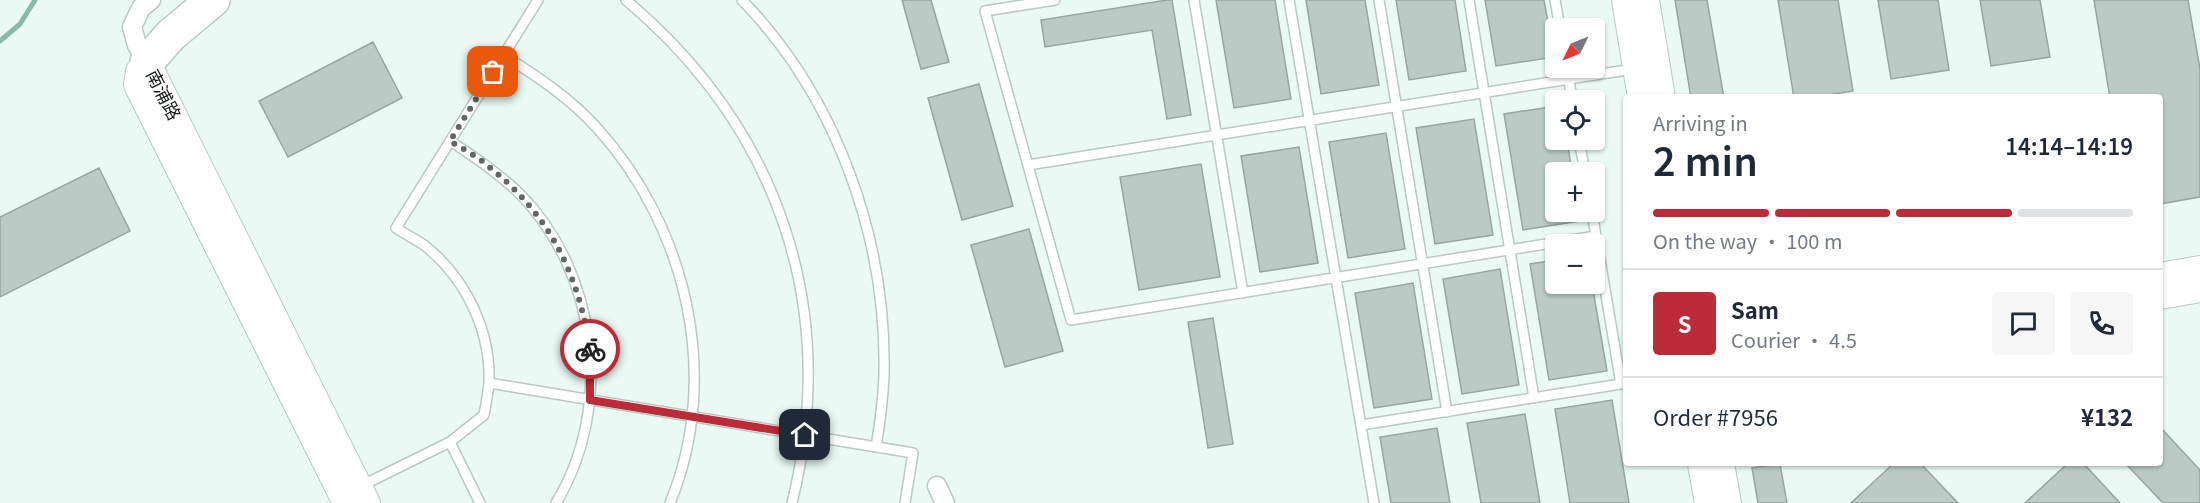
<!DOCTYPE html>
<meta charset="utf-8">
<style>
body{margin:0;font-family:Georgia,"Noto Sans SC",serif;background:#f6f6f7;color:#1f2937;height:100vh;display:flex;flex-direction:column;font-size:22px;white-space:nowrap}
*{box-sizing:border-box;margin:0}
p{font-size:20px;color:#747a83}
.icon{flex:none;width:33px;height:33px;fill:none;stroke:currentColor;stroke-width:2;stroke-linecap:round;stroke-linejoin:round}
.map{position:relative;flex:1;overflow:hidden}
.drawer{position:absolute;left:1623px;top:94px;width:540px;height:372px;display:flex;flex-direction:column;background:#fff;border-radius:6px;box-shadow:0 2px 4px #0004}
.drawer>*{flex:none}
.needle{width:39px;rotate:227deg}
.controls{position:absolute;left:1545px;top:18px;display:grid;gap:12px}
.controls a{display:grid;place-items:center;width:60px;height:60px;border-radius:6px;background:#fff;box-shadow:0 2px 4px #0004;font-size:30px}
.pin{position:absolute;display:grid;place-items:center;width:51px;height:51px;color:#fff;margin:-26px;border-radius:12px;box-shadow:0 3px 9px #0006}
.courier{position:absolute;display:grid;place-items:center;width:60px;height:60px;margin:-30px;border:4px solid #bc2c38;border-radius:50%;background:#fff;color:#222;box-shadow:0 2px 8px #0007}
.summary em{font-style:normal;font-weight:600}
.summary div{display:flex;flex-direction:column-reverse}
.summary{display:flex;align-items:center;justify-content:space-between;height:102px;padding:0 30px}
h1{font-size:39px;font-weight:600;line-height:45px}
.bar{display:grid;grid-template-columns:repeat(4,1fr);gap:9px 6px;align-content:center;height:72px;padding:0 30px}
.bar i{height:8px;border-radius:4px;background:#e0e1e3}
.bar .on{background:#bc2c38}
.bar p{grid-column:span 4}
.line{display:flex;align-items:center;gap:15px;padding:0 30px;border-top:2px solid #e0e1e3}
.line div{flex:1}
.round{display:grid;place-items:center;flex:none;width:63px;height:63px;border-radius:6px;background:#f6f6f7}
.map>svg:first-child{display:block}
</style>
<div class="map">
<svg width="2200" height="503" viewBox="0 0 2200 503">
<rect width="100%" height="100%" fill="#eaf9f4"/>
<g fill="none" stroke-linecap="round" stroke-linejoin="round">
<path stroke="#8ab9a9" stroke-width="5" d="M 0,41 L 20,24 L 35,0"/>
</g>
<path fill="#bbcac4" stroke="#97a5a0" stroke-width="1.5" d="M 902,0 L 931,0 L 949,62 L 921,69 Z
M 1167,0 L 1172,0 L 1191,115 L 1167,119 L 1152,30 L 1045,47 L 1041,20 Z
M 1216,0 L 1275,0 L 1291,99 L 1234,108 Z
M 1306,0 L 1365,0 L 1379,85 L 1321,94 Z
M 1396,0 L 1455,0 L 1466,71 L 1409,80 Z
M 1485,0 L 1544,0 L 1554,57 L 1496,66 Z
M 1675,0 L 1707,0 L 1724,98 L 1691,98 Z
M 1778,0 L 1838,0 L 1853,91 L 1810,98 L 1794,98 Z
M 1878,0 L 1938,0 L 1949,70 L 1891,79 Z
M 1980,0 L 2040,0 L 2050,57 L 1991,66 Z
M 2094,0 L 2188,0 L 2200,69 L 2200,197 L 2160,204 L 2160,98 L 2110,98 Z
M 373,42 L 402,98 L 288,157 L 259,101 Z
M 979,84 L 1013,206 L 962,220 L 928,98 Z
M 1556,106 L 1556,140 L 1567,140 L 1572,172 L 1556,172 L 1556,212 L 1585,212 L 1586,220 L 1523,230 L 1504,114 Z
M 1474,119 L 1493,235 L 1435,244 L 1416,128 Z
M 1386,133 L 1405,249 L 1348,258 L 1329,142 Z
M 1299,147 L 1318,263 L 1260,272 L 1241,156 Z
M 1201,164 L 1220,277 L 1139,290 L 1120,177 Z
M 99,168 L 130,231 L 0,297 L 0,217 Z
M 1029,229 L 1063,351 L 1005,367 L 971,245 Z
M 1556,260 L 1556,284 L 1592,284 L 1607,371 L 1549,380 L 1530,264 Z
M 1500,269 L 1519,385 L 1462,394 L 1443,279 Z
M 1413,283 L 1432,399 L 1374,408 L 1355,293 Z
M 1213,318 L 1233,444 L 1208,448 L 1188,322 Z
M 1612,400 L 1629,503 L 1570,503 L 1555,409 Z
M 1525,414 L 1540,503 L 1481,503 L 1467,423 Z
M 2160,427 L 2200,470 L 2200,503 L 2163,503 L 2126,464 L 2160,464 Z
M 1437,428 L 1450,503 L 1391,503 L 1380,437 Z
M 1780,464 L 1787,503 L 1758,503 L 1752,468 Z
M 1893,464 L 1921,464 L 1958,503 L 1851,503 Z
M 2067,464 L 2084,464 L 2120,503 L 2025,503 Z"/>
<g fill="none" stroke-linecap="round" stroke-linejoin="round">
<defs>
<path id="lane" d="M 626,0 C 779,129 840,307 792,503
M 742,0 C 837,98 887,239 884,375 C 883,399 880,423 876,447
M 1055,0 L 985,11 L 1071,320 L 1596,236
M 1194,0 L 1243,293
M 1289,0 L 1374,503
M 1379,0 L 1447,412
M 1469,0 L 1534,398
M 1555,0 L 1560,28
M 503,55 C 537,76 570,98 597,128 C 687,227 722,377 670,503
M 1567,68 L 1572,100
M 1579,140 L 1585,172
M 450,141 C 475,157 498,173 519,193 C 598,272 614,408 556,503
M 1028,165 L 1633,69
M 489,383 L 913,453 L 905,503
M 1361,425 L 1621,384 L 1592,212
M 450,442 L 480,503
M 359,487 L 450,442 L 484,415 C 486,404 488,393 489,383 C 491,330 465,277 424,245 C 415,239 405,234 396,228 L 538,0"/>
<path id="street" d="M 147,62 L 137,45 L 132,27 L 141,8 L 151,0
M 937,486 L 945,503"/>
<path id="secondary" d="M 1625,0 L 1641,98
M 1646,0 L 1662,98
M 2160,276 L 2200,269
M 2160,296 L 2200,289
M 1701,464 L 1708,503
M 1721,464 L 1728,503
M 346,503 L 137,85 L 139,71 L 147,62 L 367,503"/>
<path id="highway" d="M 147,62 L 171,35 L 213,0"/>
</defs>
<use href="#lane" stroke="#b9c8c2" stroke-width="12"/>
<use href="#street" stroke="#b9c8c2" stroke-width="21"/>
<use href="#secondary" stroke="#b9c8c2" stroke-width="28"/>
<use href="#highway" stroke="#b9c8c2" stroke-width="36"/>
<use href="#lane" stroke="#fff" stroke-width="9"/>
<use href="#street" stroke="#fff" stroke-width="18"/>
<use href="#secondary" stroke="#fff" stroke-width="26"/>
<use href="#highway" stroke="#fff" stroke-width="33"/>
</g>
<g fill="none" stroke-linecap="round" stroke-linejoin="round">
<path stroke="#606865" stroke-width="6" stroke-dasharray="0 10.8" d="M 493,72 L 450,141 C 463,149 477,156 488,166 C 550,215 578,273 590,349"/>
<path stroke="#bc2c38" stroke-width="8" d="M 590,349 L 590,400 L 805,435"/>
</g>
<g text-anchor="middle" stroke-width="4.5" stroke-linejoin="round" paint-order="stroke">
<g font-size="18" fill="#151a18" stroke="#fff">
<text transform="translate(163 95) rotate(63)" y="6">南浦路</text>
</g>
</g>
</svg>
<div class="controls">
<a><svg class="needle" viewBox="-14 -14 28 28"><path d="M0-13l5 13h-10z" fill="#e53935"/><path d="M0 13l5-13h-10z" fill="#747a83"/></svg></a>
<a><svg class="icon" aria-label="locate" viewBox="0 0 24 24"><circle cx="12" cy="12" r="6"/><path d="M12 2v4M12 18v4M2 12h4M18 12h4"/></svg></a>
<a>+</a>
<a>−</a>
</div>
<div class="pin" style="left:493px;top:72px;background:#ea580c"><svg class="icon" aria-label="bag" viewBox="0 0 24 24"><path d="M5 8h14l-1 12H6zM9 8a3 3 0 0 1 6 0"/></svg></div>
<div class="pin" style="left:805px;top:435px;background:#1f2937"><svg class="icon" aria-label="home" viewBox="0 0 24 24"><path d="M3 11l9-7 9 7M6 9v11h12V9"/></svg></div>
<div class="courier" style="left:590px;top:349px"><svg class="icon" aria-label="bike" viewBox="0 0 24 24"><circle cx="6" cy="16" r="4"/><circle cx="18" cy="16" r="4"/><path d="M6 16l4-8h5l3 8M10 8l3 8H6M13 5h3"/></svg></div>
<section class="drawer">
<div class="summary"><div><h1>2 min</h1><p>Arriving in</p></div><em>14:14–14:19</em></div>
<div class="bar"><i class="on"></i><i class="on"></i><i class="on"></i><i></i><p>On the way · 100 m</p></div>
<div class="line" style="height:108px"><b class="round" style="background:#bc2c38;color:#fff">S</b><div><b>Sam</b><p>Courier · 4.5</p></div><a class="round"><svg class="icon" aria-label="chat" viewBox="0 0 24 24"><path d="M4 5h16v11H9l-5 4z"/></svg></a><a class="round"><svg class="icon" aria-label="phone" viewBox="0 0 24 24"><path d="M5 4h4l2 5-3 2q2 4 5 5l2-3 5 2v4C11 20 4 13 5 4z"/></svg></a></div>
<div class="line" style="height:78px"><div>Order #7956</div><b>¥132</b></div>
</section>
</div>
